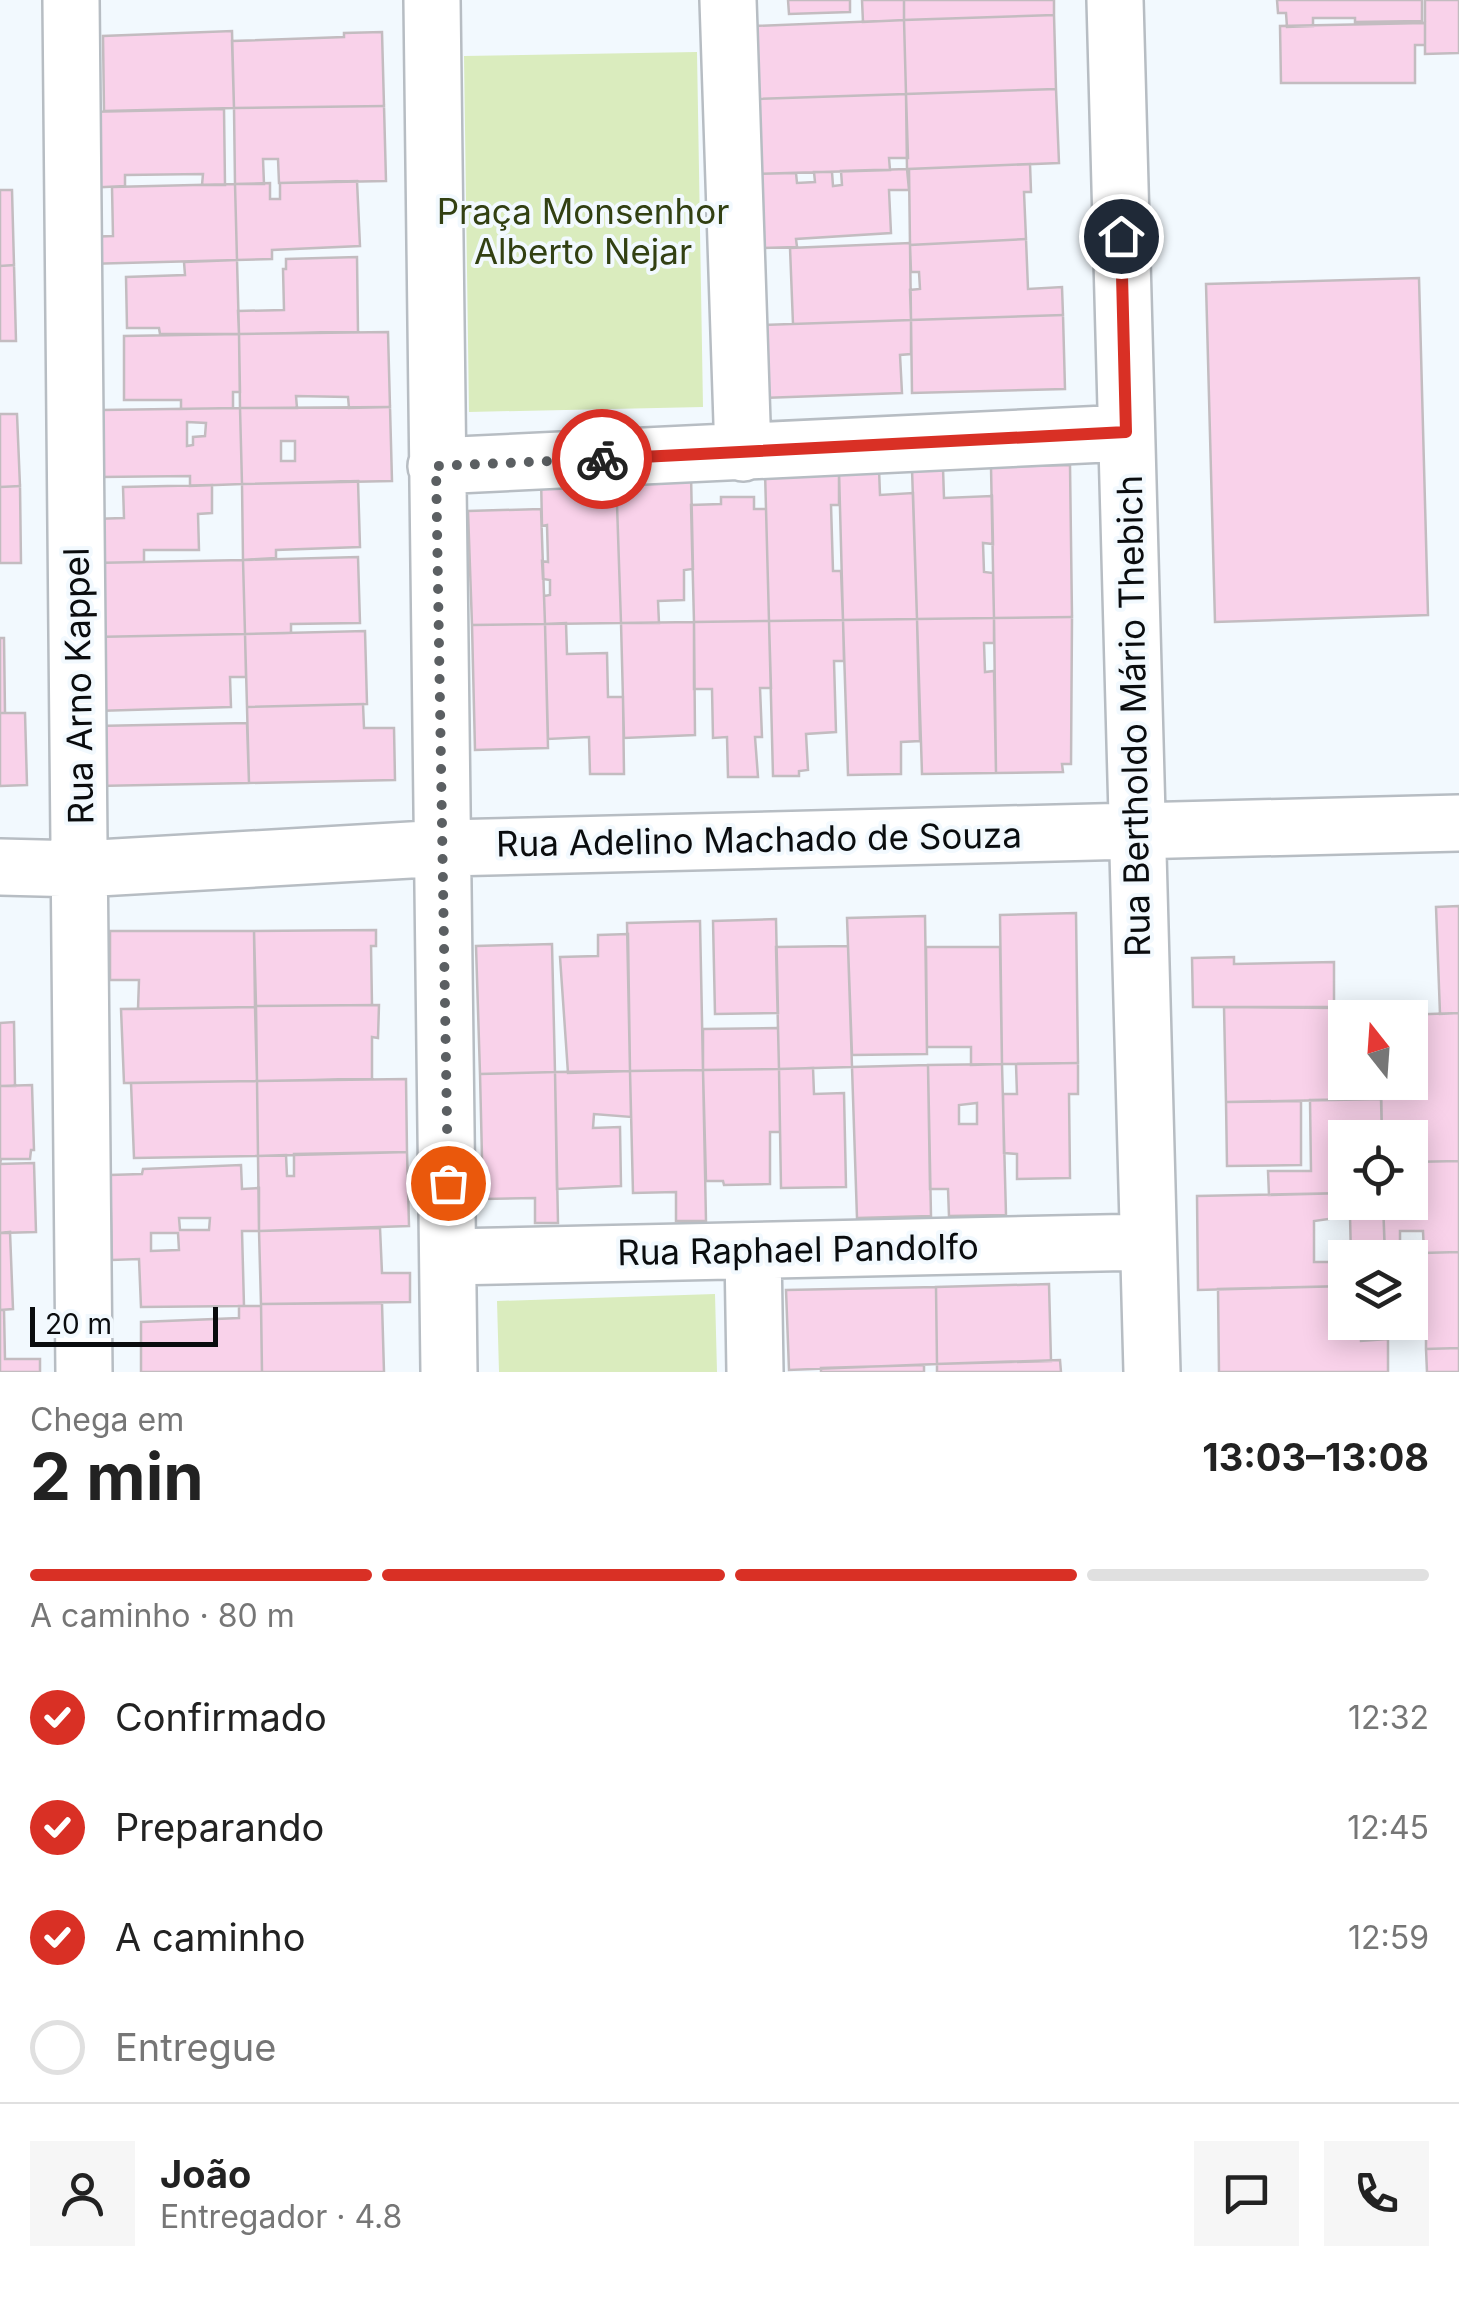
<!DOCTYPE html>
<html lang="pt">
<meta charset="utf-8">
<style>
body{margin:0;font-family:Inter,sans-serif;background:#f6f6f6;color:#222;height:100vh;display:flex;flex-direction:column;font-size:38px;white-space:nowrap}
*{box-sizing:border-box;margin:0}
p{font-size:32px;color:#767676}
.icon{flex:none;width:55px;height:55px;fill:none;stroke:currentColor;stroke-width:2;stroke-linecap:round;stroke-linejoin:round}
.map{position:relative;height:1372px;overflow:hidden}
.details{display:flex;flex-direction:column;background:#fff;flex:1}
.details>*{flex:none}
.needle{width:65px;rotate:343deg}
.buttons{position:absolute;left:1328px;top:1000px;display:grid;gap:20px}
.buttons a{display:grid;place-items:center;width:100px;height:100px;border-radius:0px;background:#fff;box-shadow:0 5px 25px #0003;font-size:50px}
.scale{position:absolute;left:30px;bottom:25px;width:188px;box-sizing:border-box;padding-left:10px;border:5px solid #0a0c0e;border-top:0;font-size:28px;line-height:35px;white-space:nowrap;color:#0a0c0e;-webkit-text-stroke:8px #f2f9fe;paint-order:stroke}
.pin{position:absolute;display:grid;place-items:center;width:85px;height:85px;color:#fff;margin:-42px;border:5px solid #fff;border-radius:50%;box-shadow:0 2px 10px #0007}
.courier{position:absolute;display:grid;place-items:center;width:100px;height:100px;margin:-50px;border:8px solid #d93025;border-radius:50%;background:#fff;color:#222;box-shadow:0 2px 12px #0007}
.summary em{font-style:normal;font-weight:700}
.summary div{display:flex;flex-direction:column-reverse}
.summary{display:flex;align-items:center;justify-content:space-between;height:170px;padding:0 30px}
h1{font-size:65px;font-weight:700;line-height:75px}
.bar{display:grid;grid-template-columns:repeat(4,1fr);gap:15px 10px;align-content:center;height:120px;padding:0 30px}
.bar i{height:12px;border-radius:8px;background:#e0e0e0}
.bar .selected{background:#d93025}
.bar p{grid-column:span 4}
.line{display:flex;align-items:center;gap:25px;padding:0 30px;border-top:2px solid #e0e0e0}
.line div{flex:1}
.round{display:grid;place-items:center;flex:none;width:105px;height:105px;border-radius:0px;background:#f6f6f6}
ol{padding:0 30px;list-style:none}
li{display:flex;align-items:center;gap:30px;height:110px}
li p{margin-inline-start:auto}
li .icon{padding:10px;border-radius:50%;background:#d93025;color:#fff;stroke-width:4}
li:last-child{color:#767676}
li i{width:55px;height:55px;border:5px solid #e0e0e0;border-radius:50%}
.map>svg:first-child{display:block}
</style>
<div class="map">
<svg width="1459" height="1372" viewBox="0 0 1459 1372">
<rect width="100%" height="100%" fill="#f2f9fe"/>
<path fill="#daecbe" d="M 697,52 L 703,407 L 469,412 L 464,56 Z
M 715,1294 L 717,1372 L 499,1372 L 497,1301 Z"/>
<path fill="#f9d2ea" stroke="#c3bcc0" stroke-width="2.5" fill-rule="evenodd" d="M 788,0 L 850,0 L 850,12 L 789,14 Z
M 862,0 L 904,0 L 904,20 L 863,22 Z
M 904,0 L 1054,0 L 1054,15 L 904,20 Z
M 1277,0 L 1422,0 L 1422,21 L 1355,22 L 1355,18 L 1313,18 L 1313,26 L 1287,27 L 1286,13 L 1278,13 Z
M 1425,0 L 1459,0 L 1459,53 L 1425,54 Z
M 1054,15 L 1056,89 L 906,94 L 904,20 Z
M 904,20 L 906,94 L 756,99 L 754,26 Z
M 1425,23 L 1425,45 L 1415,45 L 1415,83 L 1281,83 L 1280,26 Z
M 232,31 L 234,108 L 104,111 L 103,36 Z
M 382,32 L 384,106 L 234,108 L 232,41 L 344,37 L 344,33 Z
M 1056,89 L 1059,163 L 907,169 L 906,94 Z
M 906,94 L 908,158 L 889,158 L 890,170 L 757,174 L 756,99 Z
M 384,106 L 386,181 L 279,183 L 278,159 L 263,159 L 264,184 L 235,184 L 234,108 Z
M 224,109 L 225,185 L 202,185 L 203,174 L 125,175 L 125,186 L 85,188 L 83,112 Z
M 1030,164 L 1031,192 L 1024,192 L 1026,239 L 910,245 L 909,169 Z
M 907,169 L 909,190 L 889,190 L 891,233 L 796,239 L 797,247 L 759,248 L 757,174 L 796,173 L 797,183 L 815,182 L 814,172 L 832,172 L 833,186 L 842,185 L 841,171 Z
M 357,181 L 360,246 L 272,250 L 272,259 L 237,260 L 235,184 L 270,183 L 270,199 L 280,199 L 280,183 Z
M 235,184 L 237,260 L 86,264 L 86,237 L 113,236 L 112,187 Z
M 0,190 L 12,190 L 14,265 L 0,266 Z
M 1026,239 L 1028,289 L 1062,287 L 1063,315 L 911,320 L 910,290 L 920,289 L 919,272 L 911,272 L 910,245 Z
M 910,243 L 911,320 L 793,324 L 790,248 Z
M 357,257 L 358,332 L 239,334 L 238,311 L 284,310 L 283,269 L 286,269 L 286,259 Z
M 237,260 L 239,334 L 160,334 L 159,328 L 127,328 L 126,277 L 185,275 L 184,262 Z
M 14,265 L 16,341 L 0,341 L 0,266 Z
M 1419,278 L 1428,615 L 1215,622 L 1206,284 Z
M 1063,315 L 1065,389 L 912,393 L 911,320 Z
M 911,320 L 911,354 L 900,355 L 902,393 L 762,398 L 761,325 Z
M 388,332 L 390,407 L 349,408 L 348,397 L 296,396 L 297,408 L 240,408 L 239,334 Z
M 239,334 L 240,392 L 233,392 L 233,408 L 181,409 L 181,400 L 124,400 L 124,336 Z
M 390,407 L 392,481 L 242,484 L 240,408 ZM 281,441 L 295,441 L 295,461 L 281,461 Z
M 240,408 L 242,484 L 190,486 L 190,476 L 101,477 L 101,410 ZM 187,422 L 206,423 L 205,436 L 193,437 L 193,445 L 187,446 Z
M 0,414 L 17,414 L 20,486 L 0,487 Z
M 1070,465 L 1072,617 L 994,618 L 991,467 Z
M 943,468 L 944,498 L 992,496 L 993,544 L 983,543 L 984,572 L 993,573 L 994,618 L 917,619 L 912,469 Z
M 879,469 L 880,495 L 913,493 L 917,619 L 843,620 L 839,471 Z
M 765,471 L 839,471 L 839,505 L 831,505 L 833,571 L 841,571 L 843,620 L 769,621 Z
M 691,474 L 693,569 L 684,570 L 684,600 L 658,601 L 659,623 L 621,623 L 616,475 Z
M 616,475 L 621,623 L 545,624 L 544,596 L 550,595 L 550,580 L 543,579 L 542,561 L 548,562 L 547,525 L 542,526 L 541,476 Z
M 358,481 L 360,547 L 276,550 L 276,558 L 243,560 L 242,484 Z
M 212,485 L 212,513 L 198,514 L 199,550 L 144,550 L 144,562 L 93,563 L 92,519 L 124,518 L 123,487 Z
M 20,486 L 21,563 L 0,563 L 0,487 Z
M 721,497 L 754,497 L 754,509 L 766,509 L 769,621 L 694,622 L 691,505 L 721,504 Z
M 541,509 L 545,624 L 472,625 L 468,511 Z
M 358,557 L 360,623 L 291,624 L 291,633 L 245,634 L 243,560 Z
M 243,560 L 245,634 L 94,637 L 93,563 Z
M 1072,617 L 1071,764 L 1062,764 L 1063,772 L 996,773 L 994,618 Z
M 994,618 L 994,643 L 984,643 L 985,672 L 994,671 L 996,773 L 922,774 L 917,619 Z
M 917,619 L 920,741 L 901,742 L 901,774 L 848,775 L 843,620 Z
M 843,620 L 844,661 L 834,661 L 836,732 L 806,734 L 808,770 L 799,771 L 799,776 L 773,776 L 769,621 Z
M 769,621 L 771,688 L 760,688 L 762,737 L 755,737 L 758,777 L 728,777 L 727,737 L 713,738 L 712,689 L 694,689 L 694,622 Z
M 694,622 L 695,735 L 624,738 L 621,623 Z
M 566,623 L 567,654 L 607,653 L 608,697 L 623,697 L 624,774 L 590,774 L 589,737 L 548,739 L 545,624 Z
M 545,624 L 548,748 L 475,750 L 472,625 Z
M 365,631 L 367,704 L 247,707 L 245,634 Z
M 245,634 L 246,677 L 230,677 L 231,707 L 96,711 L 94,637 Z
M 0,638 L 4,638 L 5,713 L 0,713 Z
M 363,704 L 364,728 L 394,728 L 395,780 L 249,783 L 247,707 Z
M 0,713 L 25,713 L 27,785 L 0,786 Z
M 247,723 L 249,783 L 97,786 L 96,726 Z
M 1459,906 L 1459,1013 L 1440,1014 L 1436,907 Z
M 1076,913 L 1078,1063 L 1002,1064 L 1000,915 Z
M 925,916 L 927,1054 L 852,1055 L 847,918 Z
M 776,919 L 778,1013 L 715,1014 L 713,921 Z
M 700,921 L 703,1070 L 630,1071 L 627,923 Z
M 376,930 L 376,946 L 371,946 L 372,1005 L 256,1006 L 254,931 Z
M 110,931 L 254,931 L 255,1007 L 138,1009 L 139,980 L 110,980 Z
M 628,934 L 630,1071 L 568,1073 L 560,957 L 598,956 L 598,935 Z
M 552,944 L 555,1072 L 480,1074 L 476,946 Z
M 848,946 L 852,1067 L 779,1069 L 776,947 Z
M 926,947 L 1000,947 L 1002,1064 L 971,1065 L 971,1047 L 927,1047 Z
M 1234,957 L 1234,964 L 1334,962 L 1334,1007 L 1193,1007 L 1192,958 Z
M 379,1005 L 378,1038 L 372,1037 L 372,1079 L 257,1081 L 256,1006 Z
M 255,1007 L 257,1081 L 124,1083 L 121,1009 Z
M 1224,1007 L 1340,1008 L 1340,1065 L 1345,1065 L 1345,1082 L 1381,1082 L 1381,1099 L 1226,1102 Z
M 1459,1013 L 1459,1161 L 1410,1162 L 1410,1138 L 1382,1138 L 1381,1082 L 1410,1082 L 1410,1018 L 1401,1018 L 1401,1015 Z
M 14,1022 L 15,1086 L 0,1086 L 0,1023 Z
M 778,1028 L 779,1069 L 703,1070 L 703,1029 Z
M 1078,1063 L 1078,1094 L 1069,1094 L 1070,1178 L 1017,1179 L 1017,1154 L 1004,1153 L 1003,1094 L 1017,1094 L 1016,1064 Z
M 1002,1064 L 1006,1215 L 949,1216 L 948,1189 L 930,1189 L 928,1065 ZM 977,1103 L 977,1124 L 959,1124 L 959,1105 Z
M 928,1065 L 931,1216 L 857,1218 L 852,1067 Z
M 813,1068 L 814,1094 L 844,1093 L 846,1187 L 781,1188 L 779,1069 Z
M 779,1069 L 780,1132 L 770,1132 L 770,1184 L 724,1185 L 723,1181 L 706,1181 L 703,1070 Z
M 703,1070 L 706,1221 L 676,1221 L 676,1192 L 633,1193 L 630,1071 Z
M 630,1071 L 631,1117 L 594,1114 L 593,1128 L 620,1127 L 621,1186 L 557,1189 L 555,1072 Z
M 555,1072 L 558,1223 L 535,1223 L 535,1198 L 483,1199 L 480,1074 Z
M 406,1079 L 407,1152 L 258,1156 L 257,1081 Z
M 257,1081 L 258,1156 L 134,1158 L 131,1083 Z
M 32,1085 L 34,1150 L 31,1150 L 30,1159 L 1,1159 L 0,1164 L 0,1086 Z
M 1381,1099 L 1382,1138 L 1345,1138 L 1345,1193 L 1269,1195 L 1268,1171 L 1311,1171 L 1310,1100 Z
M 1301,1101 L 1301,1165 L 1227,1166 L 1226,1102 Z
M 407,1152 L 409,1226 L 259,1231 L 258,1156 L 286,1155 L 287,1176 L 294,1176 L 294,1154 Z
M 1459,1161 L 1459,1252 L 1424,1253 L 1423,1231 L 1400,1231 L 1400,1253 L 1385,1254 L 1383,1202 L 1410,1202 L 1410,1162 Z
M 34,1163 L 36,1232 L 0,1233 L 0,1164 Z
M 241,1165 L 242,1189 L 259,1188 L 259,1231 L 242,1231 L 244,1306 L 141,1307 L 139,1259 L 112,1260 L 110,1175 L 142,1174 L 143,1169 ZM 179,1218 L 210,1218 L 209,1230 L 180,1230 ZM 151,1233 L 178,1233 L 179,1250 L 151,1251 Z
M 1345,1193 L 1345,1202 L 1383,1202 L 1385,1258 L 1351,1258 L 1350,1216 L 1314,1221 L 1314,1262 L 1345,1262 L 1345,1286 L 1198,1290 L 1197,1196 Z
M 380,1228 L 382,1273 L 410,1273 L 410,1302 L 261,1304 L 259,1231 Z
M 10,1232 L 13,1309 L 0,1310 L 0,1233 Z
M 1459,1252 L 1459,1348 L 1426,1349 L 1426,1301 L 1410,1302 L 1410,1258 L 1385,1258 L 1385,1254 Z
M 1049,1284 L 1051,1361 L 937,1364 L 936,1287 Z
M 1345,1286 L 1345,1322 L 1360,1322 L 1361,1341 L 1388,1339 L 1388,1372 L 1219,1372 L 1218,1289 Z
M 936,1287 L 937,1364 L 789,1370 L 786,1290 Z
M 382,1303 L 384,1372 L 262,1372 L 261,1304 Z
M 239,1306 L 261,1306 L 262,1372 L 141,1372 L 141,1322 L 239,1318 Z
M 0,1310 L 4,1310 L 5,1359 L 40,1359 L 40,1372 L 0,1372 Z
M 1459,1348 L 1459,1372 L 1427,1372 L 1426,1349 Z
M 1060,1360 L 1061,1372 L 937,1372 L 937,1364 Z
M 924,1365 L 924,1372 L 821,1372 L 821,1368 Z"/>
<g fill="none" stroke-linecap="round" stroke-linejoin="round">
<defs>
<path id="minor" d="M 71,0 L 84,1372
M 432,0 L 449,1372
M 728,0 L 743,453
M 1115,0 L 1152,1372
M 436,466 L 1126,433
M 0,867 L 81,869 L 445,848 L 1459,823
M 753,1251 L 755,1372
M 448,1257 L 1148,1242"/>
</defs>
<use href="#minor" stroke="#b7bdc3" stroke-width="60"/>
<use href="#minor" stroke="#fff" stroke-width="55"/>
</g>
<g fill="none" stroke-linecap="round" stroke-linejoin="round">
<path stroke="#5b5f62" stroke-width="10" stroke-dasharray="0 18" d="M 448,1183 L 436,466 L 602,459"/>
<path stroke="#d93025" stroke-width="12" d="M 602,459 L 1126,432 L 1121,236"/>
</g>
<g text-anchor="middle" stroke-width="8" stroke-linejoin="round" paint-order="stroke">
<g font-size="35" fill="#324012" stroke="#f2f9fe">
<text x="583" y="224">Praça Monsenhor<tspan x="583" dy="40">Alberto Nejar</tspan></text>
</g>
<g font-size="35" fill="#0a0c0e" stroke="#f2f9fe">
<text transform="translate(79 686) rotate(-91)" y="12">Rua Arno Kappel</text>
<text transform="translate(1134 716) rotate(-91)" y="12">Rua Bertholdo Mário Thebich</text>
<text transform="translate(759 840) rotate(-1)" y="12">Rua Adelino Machado de Souza</text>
<text transform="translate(798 1250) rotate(-1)" y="12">Rua Raphael Pandolfo</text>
</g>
</g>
</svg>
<div class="buttons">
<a><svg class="needle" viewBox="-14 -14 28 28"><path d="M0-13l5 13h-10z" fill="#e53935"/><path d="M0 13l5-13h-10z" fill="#767676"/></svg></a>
<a><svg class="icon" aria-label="locate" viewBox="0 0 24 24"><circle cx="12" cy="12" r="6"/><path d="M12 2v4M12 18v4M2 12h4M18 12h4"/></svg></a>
<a><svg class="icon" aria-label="layers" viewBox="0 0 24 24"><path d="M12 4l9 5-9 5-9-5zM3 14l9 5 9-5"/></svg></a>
</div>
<div class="scale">20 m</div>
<div class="pin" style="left:448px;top:1183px;background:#ea580c"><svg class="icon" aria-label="bag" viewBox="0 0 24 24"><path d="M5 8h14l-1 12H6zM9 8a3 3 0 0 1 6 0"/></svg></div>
<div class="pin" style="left:1121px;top:236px;background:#1f2937"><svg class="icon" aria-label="home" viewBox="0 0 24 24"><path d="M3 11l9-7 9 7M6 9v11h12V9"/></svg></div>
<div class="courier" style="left:602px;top:459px"><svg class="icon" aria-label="bike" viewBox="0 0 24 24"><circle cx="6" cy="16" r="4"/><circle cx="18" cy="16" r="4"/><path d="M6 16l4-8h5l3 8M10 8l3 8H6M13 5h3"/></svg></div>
</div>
<section class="details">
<div class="summary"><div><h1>2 min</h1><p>Chega em</p></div><em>13:03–13:08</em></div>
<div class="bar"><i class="selected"></i><i class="selected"></i><i class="selected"></i><i></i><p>A caminho · 80 m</p></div>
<ol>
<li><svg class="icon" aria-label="check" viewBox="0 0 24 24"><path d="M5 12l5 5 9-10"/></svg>Confirmado<p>12:32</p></li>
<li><svg class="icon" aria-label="check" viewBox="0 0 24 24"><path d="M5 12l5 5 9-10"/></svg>Preparando<p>12:45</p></li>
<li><svg class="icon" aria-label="check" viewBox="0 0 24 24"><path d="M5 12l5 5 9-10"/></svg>A caminho<p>12:59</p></li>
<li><i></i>Entregue</li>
</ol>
<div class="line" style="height:180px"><a class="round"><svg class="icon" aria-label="person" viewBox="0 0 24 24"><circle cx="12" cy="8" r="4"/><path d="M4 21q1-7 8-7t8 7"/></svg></a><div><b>João</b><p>Entregador · 4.8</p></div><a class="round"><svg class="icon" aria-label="chat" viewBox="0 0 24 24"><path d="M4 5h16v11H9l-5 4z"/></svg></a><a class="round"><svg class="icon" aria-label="phone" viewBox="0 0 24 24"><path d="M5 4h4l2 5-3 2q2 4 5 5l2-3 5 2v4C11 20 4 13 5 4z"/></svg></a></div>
</section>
